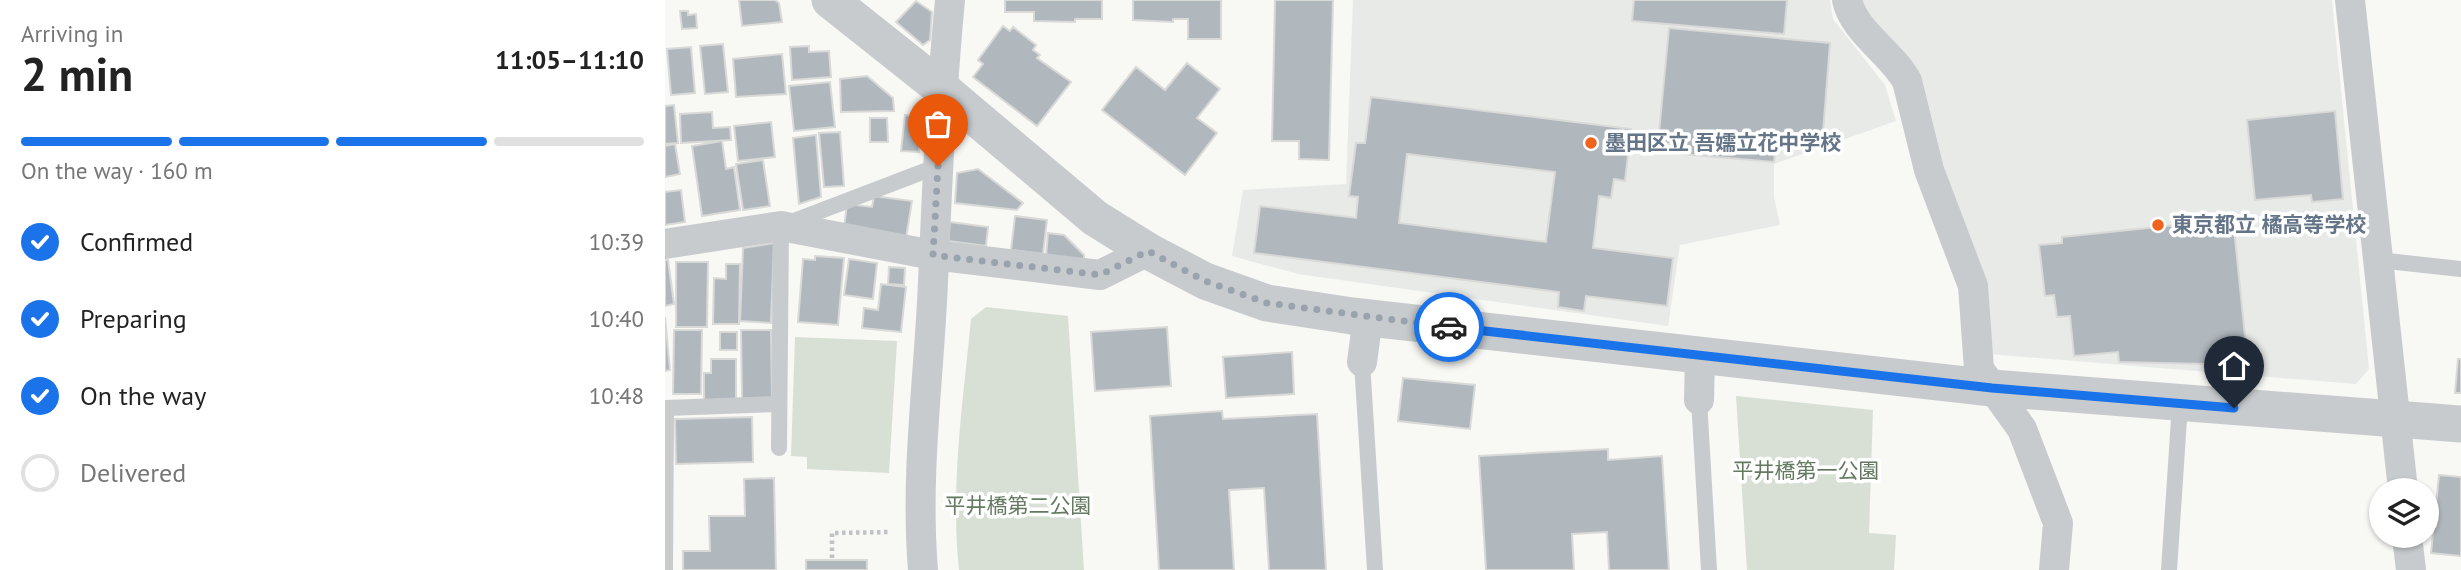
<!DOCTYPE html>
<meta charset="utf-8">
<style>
body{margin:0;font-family:"PT Sans","Noto Sans JP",sans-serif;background:#f2f2f2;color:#222;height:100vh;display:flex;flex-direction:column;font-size:26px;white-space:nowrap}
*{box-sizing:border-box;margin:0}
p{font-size:23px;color:#767676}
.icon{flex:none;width:38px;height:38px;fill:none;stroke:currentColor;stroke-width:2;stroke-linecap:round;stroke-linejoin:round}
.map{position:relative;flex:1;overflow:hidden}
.details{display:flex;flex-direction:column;background:#fff;width:665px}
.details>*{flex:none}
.controls{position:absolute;left:1704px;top:478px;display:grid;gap:14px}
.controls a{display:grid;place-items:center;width:70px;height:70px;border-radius:50%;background:#fff;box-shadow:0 2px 5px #0004;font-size:35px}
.pin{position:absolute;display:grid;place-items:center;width:60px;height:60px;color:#fff;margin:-72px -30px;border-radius:50% 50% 50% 0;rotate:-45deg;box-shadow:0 0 7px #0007}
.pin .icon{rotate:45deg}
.courier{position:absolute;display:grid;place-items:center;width:70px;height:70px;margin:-35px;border:5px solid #1a73e8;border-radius:50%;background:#fff;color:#222;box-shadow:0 2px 9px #0007}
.headline em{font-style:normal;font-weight:600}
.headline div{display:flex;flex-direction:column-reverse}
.headline{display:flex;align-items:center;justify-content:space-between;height:119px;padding:0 21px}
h1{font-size:46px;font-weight:600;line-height:52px}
.bar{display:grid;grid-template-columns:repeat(4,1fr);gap:10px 7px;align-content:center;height:84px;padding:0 21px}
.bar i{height:9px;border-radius:5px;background:#e0e0e0}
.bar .current{background:#1a73e8}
.bar p{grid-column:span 4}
ol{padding:0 21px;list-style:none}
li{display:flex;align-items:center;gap:21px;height:77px}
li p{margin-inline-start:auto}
li .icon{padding:7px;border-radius:50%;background:#1a73e8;color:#fff;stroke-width:4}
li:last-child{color:#767676}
li i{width:38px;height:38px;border:4px solid #e0e0e0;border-radius:50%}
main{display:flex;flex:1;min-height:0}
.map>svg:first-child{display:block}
</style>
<main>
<section class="details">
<div class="headline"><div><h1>2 min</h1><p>Arriving in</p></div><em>11:05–11:10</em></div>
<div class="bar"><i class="current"></i><i class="current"></i><i class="current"></i><i></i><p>On the way · 160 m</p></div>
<ol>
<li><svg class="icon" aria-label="check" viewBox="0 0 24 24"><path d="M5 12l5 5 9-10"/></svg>Confirmed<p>10:39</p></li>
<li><svg class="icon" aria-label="check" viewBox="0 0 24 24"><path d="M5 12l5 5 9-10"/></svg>Preparing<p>10:40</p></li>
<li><svg class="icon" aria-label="check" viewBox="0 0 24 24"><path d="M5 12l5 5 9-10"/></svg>On the way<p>10:48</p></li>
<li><i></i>Delivered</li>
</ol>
</section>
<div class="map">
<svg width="1796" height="570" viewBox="0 0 1796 570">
<rect width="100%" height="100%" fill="#f8f8f5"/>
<path fill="#e8eae8" d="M 688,0 L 1165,0 L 1168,19 L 1220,85 L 1231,121 L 1109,164 L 1109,197 L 1115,225 L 1015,245 L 1003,326 L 633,274 L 567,256 L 578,190 L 681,184 Z
M 1197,0 L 1667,0 L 1704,369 L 1691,384 L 1324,354 L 1318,278 L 1199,9 Z"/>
<path fill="#d8e0d5" d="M 321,307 L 403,316 L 419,570 L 294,570 C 285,487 298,402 306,319 Z
M 130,337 L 232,341 L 224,473 L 142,469 L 142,457 L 126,456 Z
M 1071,396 L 1208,410 L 1204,533 L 1231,535 L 1229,570 L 1082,570 Z"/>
<path fill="#b0b8be" stroke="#d9d9d7" stroke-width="2" fill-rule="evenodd" d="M 74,0 L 110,0 L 114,3 L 117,22 L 77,26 Z
M 340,0 L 437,0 L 437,19 L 410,19 L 410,22 L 369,21 L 369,12 L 340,12 Z
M 468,0 L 556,0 L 556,39 L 523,39 L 523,19 L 508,19 L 508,22 L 468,20 Z
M 610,0 L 668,0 L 664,160 L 634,159 L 634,141 L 607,141 Z
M 969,0 L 1122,0 L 1119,34 L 967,21 Z
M 251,1 L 267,12 L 265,40 L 258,45 L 231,22 Z
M 15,11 L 23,11 L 23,15 L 31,14 L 32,28 L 17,29 Z
M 338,26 L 345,31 L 348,27 L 371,45 L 368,50 L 375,55 L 372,58 L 406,82 L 372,126 L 308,77 L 318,64 L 313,60 Z
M 1004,28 L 1165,43 L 1157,145 L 1142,149 L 1111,147 L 1109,162 L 1006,153 L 1006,144 L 993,143 Z
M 58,44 L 63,92 L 40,94 L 35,46 Z
M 144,46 L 144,52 L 164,51 L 166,77 L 127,80 L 125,47 Z
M 26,47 L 30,93 L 6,95 L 2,49 Z
M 117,54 L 121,94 L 71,97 L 68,59 Z
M 522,63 L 555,89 L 532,118 L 552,133 L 520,175 L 437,110 L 471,67 L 500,90 Z
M 202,76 L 228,98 L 229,111 L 176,112 L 175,79 Z
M 165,82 L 170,127 L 129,131 L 124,86 Z
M 706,97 L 966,129 L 960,181 L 949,179 L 946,198 L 934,196 L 928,248 L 1008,258 L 1002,306 L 921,296 L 919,311 L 893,307 L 894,292 L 589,253 L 595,206 L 691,218 L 693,197 L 684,196 L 691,143 L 700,143 ZM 742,154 L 890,172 L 881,242 L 734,223 Z
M 9,105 L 13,143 L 0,144 L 0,106 Z
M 1670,111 L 1678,199 L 1647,202 L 1646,195 L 1590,200 L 1582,120 Z
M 47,112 L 48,128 L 65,127 L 66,140 L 16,143 L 15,114 Z
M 240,115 L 257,117 L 254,152 L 236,151 Z
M 205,118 L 222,118 L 223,142 L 205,142 Z
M 106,122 L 110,157 L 73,161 L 69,126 Z
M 175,132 L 179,186 L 159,187 L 154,133 Z
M 151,135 L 156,197 L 134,204 L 128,138 Z
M 57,141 L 61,169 L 69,167 L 75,210 L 37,216 L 27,146 Z
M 10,144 L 15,174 L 0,177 L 0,146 Z
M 98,160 L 105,206 L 78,210 L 71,164 Z
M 313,169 L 358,203 L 352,210 L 290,203 L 292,173 Z
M 16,190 L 20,222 L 0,225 L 0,192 Z
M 209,196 L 247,201 L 241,238 L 179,228 L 182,204 L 207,207 Z
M 350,216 L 382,220 L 378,254 L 346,250 Z
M 1568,219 L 1583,365 L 1454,362 L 1453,352 L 1409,356 L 1405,316 L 1392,317 L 1389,295 L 1380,296 L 1374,245 L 1397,243 L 1397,237 Z
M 285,222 L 323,227 L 321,246 L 283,241 Z
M 383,233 L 399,235 L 419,255 L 419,260 L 381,257 Z
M 109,243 L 106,323 L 75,321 L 78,248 Z
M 150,256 L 179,258 L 173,325 L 133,322 L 138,259 L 150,260 Z
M 184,259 L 212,263 L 208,299 L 179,295 Z
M 0,260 L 3,260 L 9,304 L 0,306 Z
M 11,262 L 43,262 L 42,327 L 11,327 Z
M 61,264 L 75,264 L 74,324 L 48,324 L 49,278 L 61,279 Z
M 224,267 L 240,268 L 239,285 L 223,284 Z
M 216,284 L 241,287 L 236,332 L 197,328 L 199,308 L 213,310 Z
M 0,317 L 5,370 L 0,371 Z
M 502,327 L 506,386 L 430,391 L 426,332 Z
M 9,330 L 37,330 L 36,394 L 8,394 Z
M 76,330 L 106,330 L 107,398 L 77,399 Z
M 55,332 L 72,332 L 72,350 L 55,350 Z
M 627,352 L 629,394 L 561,398 L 558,357 Z
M 46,359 L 71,359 L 71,401 L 39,401 L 39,373 L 46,373 Z
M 1793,359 L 1796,359 L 1796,393 L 1790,393 Z
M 738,378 L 810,385 L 805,429 L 733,421 Z
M 557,411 L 558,419 L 652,414 L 661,570 L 604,570 L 599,488 L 564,490 L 569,570 L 494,570 L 485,416 Z
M 87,417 L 88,462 L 11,464 L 10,419 Z
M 943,449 L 943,460 L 997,456 L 1004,570 L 944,570 L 942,532 L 907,534 L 909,570 L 821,570 L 814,456 Z
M 1774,475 L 1796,477 L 1796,556 L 1766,553 Z
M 109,478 L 111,570 L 18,570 L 18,551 L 45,551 L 44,516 L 80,516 L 79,479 Z
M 141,560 L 202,560 L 202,570 L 141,570 Z"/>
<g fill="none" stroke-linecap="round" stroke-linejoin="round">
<path stroke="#c0c2c5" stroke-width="4.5" stroke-dasharray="3.5 3.5" stroke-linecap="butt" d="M 167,558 L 167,533 L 226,532"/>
<path stroke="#c7cbce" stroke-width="16" d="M 1713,260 L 1796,269
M 697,362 L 710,570
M 1034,400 L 1044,570
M 114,448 L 116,226 L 273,166
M 0,569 L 1,408 L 114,404
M 1504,570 L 1515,404"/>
<path stroke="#c7cbce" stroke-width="30" d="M 1182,0 C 1189,32 1226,52 1242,81 L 1264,170 L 1308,286 L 1314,369 L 1357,429 L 1393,523 L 1389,570
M 1685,0 L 1738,490
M 0,244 L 116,226 L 268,255 L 435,275 L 483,251
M 697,362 L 703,317
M 1034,400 L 1035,356
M 1742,536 L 1746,570
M 258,570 C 250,473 264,379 268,282 C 272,188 276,94 285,0"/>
<path stroke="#c7cbce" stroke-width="37" d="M 165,0 L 277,89 L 430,218 L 483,251 L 540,281 L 602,303 L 687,316 L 1327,388 L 1796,424"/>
</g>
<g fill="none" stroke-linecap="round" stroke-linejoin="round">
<path stroke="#98a3ae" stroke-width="7" stroke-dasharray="0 12.6" d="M 273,166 L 268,255 L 435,275 L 483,251 L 540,281 L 602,303 L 784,327"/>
<path stroke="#1a73e8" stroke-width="9" d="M 784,327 L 1327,388 L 1569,408"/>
</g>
<g fill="#f0631c" stroke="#fff" stroke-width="2.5">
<circle cx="926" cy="143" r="7"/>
<circle cx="1493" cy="225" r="7"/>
</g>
<g text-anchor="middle" stroke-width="7" stroke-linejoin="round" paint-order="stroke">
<g font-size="21" font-weight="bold" fill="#647588" stroke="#fff" text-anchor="start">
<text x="940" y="150">墨田区立 吾嬬立花中学校</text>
<text x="1507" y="232">東京都立 橘高等学校</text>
</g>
<g font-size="21" fill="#637a60" stroke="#fff">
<text x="1141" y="478">平井橋第一公園</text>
<text x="353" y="513">平井橋第二公園</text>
</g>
</g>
</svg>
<div class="controls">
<a><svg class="icon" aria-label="layers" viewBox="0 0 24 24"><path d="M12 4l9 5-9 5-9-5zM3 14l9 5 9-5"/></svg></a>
</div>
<div class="pin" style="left:273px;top:166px;background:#ea580c"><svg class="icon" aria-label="bag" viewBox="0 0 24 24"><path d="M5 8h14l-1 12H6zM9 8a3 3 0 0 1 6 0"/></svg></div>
<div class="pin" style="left:1569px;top:408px;background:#1f2937"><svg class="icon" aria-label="home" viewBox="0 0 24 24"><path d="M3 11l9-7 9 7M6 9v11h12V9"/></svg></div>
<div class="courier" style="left:784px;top:327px"><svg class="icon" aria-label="car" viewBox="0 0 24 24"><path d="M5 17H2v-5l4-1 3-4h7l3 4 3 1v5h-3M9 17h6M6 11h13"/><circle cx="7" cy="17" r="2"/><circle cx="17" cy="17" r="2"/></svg></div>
</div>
</main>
